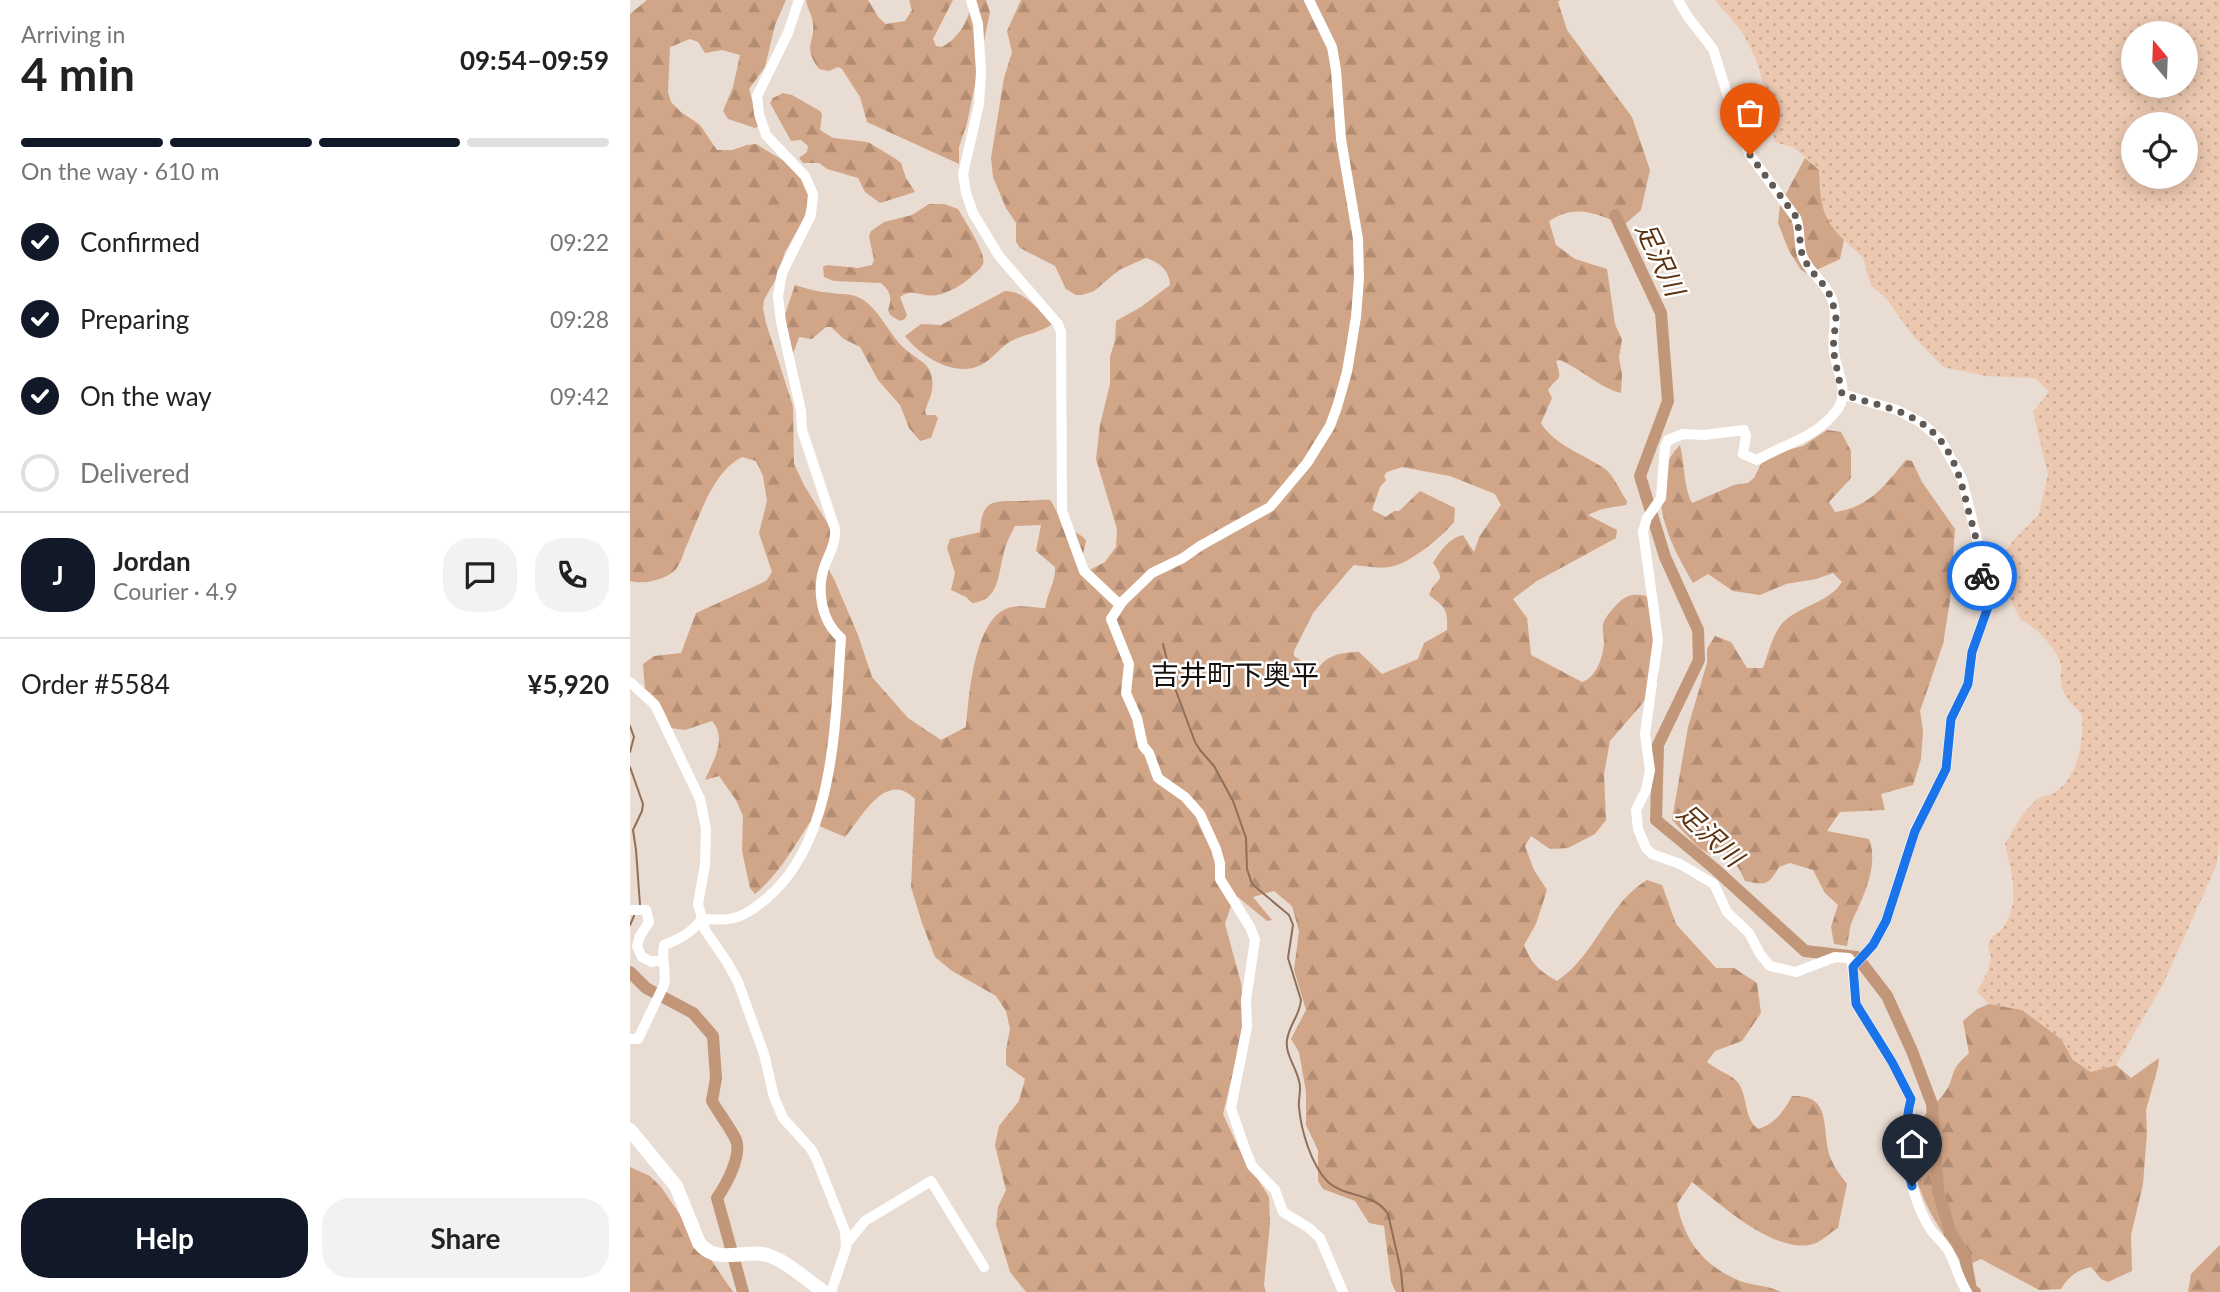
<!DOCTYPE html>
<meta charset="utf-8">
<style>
body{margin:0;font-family:Lato,"Noto Sans JP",sans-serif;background:#f2f2f2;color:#222;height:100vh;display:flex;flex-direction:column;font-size:26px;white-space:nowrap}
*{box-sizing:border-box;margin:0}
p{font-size:23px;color:#767676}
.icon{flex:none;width:38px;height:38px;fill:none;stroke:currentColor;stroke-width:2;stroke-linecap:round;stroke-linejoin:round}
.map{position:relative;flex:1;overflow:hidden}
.panel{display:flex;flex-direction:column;background:#fff;width:630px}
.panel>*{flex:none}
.needle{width:46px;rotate:341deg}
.tools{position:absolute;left:1491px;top:21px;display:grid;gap:14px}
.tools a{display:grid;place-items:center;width:77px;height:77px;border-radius:50%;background:#fff;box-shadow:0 4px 18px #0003;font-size:35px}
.pin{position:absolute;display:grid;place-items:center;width:60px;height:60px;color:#fff;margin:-72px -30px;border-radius:50% 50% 50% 0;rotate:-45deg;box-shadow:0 0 7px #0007}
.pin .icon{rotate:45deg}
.courier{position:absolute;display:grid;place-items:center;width:70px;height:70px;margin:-35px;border:5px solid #1a73e8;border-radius:50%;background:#fff;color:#222;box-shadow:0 2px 9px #0007}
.headline em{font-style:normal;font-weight:700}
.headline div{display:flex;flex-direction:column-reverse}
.headline{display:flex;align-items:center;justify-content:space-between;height:119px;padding:0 21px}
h1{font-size:46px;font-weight:700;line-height:52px}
.bar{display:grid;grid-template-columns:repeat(4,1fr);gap:10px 7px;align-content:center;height:84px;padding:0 21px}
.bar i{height:9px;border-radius:5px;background:#e0e0e0}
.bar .active{background:#111827}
.bar p{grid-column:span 4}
.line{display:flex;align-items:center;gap:18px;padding:0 21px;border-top:2px solid #e0e0e0}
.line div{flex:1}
.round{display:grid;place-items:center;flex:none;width:74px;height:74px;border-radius:28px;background:#f2f2f2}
ol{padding:0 21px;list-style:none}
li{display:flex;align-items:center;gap:21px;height:77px}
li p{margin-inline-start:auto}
li .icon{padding:7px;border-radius:50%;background:#111827;color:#fff;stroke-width:4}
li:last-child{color:#767676}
li i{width:38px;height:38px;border:4px solid #e0e0e0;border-radius:50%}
.primary-button{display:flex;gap:14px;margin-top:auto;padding:14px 21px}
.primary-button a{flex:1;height:80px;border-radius:28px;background:#111827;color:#fff;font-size:28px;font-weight:700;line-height:80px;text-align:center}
.primary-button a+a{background:#f2f2f2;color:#222}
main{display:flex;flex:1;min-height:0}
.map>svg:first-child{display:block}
</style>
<main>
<section class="panel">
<div class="headline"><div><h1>4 min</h1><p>Arriving in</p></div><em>09:54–09:59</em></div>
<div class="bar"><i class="active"></i><i class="active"></i><i class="active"></i><i></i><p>On the way · 610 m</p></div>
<ol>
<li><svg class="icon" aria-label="check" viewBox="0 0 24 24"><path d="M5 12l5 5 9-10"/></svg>Confirmed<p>09:22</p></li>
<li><svg class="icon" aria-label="check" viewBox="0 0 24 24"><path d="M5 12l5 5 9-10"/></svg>Preparing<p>09:28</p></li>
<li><svg class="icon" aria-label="check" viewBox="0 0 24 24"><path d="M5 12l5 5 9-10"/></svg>On the way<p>09:42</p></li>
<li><i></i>Delivered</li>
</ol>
<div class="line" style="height:126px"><b class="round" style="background:#111827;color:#fff">J</b><div><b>Jordan</b><p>Courier · 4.9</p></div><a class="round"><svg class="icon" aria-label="chat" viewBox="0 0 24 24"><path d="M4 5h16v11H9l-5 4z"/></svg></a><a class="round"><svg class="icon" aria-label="phone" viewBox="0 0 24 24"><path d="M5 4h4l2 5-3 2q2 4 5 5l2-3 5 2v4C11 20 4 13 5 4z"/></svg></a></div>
<div class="line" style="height:91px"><div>Order #5584</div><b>¥5,920</b></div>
<div class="primary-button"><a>Help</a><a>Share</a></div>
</section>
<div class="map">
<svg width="1590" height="1292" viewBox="0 0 1590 1292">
<defs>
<pattern id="grass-dots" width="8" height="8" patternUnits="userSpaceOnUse" patternTransform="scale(1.75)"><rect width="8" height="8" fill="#ecc8b0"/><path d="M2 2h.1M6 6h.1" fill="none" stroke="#caab96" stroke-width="1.8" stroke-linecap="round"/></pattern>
<pattern id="forest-firs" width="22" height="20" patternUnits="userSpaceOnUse" patternTransform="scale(1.75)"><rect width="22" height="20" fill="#d1a587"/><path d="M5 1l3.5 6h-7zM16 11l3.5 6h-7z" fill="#b38d73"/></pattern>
</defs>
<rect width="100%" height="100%" fill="#e9dcd3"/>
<path fill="url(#grass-dots)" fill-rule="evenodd" d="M 1085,0 L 1590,0 L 1590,841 L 1587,864 L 1533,984 L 1486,1065 L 1461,1072 L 1443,1060 L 1431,1039 L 1392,1010 L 1359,1004 L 1347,992 C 1354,978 1366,962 1358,947 C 1362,932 1366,937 1374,926 C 1391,901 1381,870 1375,844 C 1384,830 1394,808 1408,799 C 1414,795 1423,795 1428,790 C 1449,774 1454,738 1452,714 C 1442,705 1432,695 1431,682 C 1430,676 1432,670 1431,665 C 1426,647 1407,628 1391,620 L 1368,576 L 1368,567 L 1371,558 L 1383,541 L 1409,514 L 1418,474 L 1403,412 L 1419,392 L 1405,378 L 1356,376 L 1313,367 L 1284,337 L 1256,298 L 1241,286 L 1233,258 L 1199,226 L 1192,203 L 1189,170 L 1165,148 L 1145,142 C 1137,108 1135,74 1118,43 C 1111,27 1095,13 1085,0 ZM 1503,33 L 1556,33 L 1556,86 L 1503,86 ZM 1503,124 L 1556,124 L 1556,177 L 1503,177 Z"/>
<path fill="url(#forest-firs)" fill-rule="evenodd" d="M 17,0 L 156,0 L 145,25 L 135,67 L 119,89 L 129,126 L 125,128 L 98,119 L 93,111 L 103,87 L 110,55 L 92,50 L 75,53 L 68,42 L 60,39 L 40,47 L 38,92 L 41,102 L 51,112 L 70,125 L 87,150 L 102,150 L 117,145 L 126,144 L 159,164 L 177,185 L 179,199 L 174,218 L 155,252 L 147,277 L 134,300 L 133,308 L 136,323 L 163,406 L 164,464 L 174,485 L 206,537 L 196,565 L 204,579 L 228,635 L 242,677 L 278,718 L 311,740 L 336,727 C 339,696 344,614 382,607 C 392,605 405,608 415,608 C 417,594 426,581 425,567 L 406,551 L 411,525 L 385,526 C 381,534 376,543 374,552 C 368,573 370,601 342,603 L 336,597 L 321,590 L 325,573 L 317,548 L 320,539 L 350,532 C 352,499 362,501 391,501 C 401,501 410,499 420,500 C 426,508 429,519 436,526 C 442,532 450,533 456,540 C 455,552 448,562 450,575 L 475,562 L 486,547 L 487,529 L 466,459 L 470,425 L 480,384 L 480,357 L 485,340 L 486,321 L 511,307 L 540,285 C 540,271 529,262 516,258 L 489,270 L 464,291 L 452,295 L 446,295 L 436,289 L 425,266 L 390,248 L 386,242 L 386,223 L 376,208 L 363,177 L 361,158 L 374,78 L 382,52 L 377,31 L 391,0 L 930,0 L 928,2 L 937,30 L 1002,117 L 1020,170 L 1011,210 L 994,225 C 967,214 946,203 919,221 L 926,245 L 945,259 L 977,269 L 985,324 L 992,340 L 989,357 L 992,375 L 991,393 C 970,388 951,369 930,360 L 926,361 C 933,383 928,375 918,390 L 922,398 L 911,423 C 925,446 954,454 975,469 C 984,475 990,492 997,501 L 996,505 L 972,509 L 958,515 L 987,530 L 986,538 L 907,581 L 883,599 L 897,618 L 901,655 L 952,682 C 966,678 974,656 974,641 C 974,636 972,631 973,625 C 974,619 978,615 981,611 C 992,597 1001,591 1019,597 L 1030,642 L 1028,681 L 1012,704 L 980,741 L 974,774 L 976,820 L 965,834 L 938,848 L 920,849 L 901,836 L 895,846 L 904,870 L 917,890 L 906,924 L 894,945 C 901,963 910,972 927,981 C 966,955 978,903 1017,880 L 1032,885 L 1046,924 L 1086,968 L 1104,968 L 1127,983 L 1131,1013 L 1112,1041 L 1085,1051 L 1077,1062 C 1087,1071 1102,1074 1109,1084 C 1118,1099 1114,1118 1128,1129 C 1146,1123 1153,1112 1162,1096 C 1206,1094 1189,1134 1202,1161 C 1205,1169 1212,1177 1217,1184 L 1208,1228 C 1201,1232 1193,1240 1186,1243 C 1148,1258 1089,1203 1062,1182 L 1047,1204 C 1055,1242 1074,1266 1110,1281 C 1123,1286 1138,1285 1151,1292 L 766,1292 L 761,1281 L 754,1226 L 739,1223 L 725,1201 L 693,1189 L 688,1181 L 688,1150 L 676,1125 L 676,1092 L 669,1052 L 661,1039 L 676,1010 L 664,970 L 669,931 L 662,906 L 644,891 L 623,897 L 642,920 L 637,921 L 608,897 L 603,900 L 595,924 L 611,983 L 615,1023 L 593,1114 L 608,1147 L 639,1197 L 640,1224 L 634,1285 L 636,1292 L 396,1292 L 380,1272 L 366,1225 L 368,1207 L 376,1190 L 365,1145 L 369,1126 L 389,1101 L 395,1079 L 376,1065 L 376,1050 L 380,1029 L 376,1011 L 366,996 L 322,971 L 305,957 L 292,923 L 281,887 L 285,799 C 256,769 232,817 215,837 L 180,822 C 164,847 149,874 125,894 L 120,888 L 112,851 L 113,816 L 106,800 L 89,776 L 75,780 C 82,763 98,739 82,721 L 55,730 L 41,728 C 35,712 29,699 15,689 L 13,664 L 24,656 L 51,653 L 66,613 L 136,581 L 142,572 L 129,533 L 137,501 L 133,476 L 126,461 L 112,457 C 81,473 69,519 55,549 C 53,555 50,564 46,569 C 36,580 13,585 0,581 L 0,14 ZM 772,467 L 820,476 L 865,494 L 871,505 L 849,537 L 844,552 L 833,535 C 819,538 810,551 803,563 C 818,584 805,577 799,595 C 815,608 818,608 817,630 L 794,643 L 788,659 L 752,674 L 729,652 C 712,652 695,655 687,671 L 664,656 L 664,651 L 683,613 L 720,569 L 724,565 C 735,566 748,569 759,567 C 778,565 811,538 824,522 L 825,508 L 790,491 L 769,511 L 764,511 L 756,517 L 742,510 L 750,487 L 756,480 L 754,476 L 757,472 Z
M 176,0 L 238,0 L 249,18 L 256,24 L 275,21 L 282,10 L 279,0 L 323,0 L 303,39 L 306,46 L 312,47 C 330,37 339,20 342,0 L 356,0 L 360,12 L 337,123 L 329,147 L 329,164 L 237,122 L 230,97 L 212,69 L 208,67 L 199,71 L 189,69 C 172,45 185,45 183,23 C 182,15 177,8 176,0 Z
M 153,93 L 162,95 L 190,111 L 192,114 L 190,130 L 203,138 L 238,142 L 266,159 L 271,163 L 276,178 L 285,192 L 250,203 L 235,192 L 228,178 L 197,169 L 189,163 L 173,163 L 169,158 L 177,152 L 178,146 L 171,140 L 161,141 L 140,103 L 143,98 Z
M 1175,158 L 1189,170 C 1191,201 1190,217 1214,240 L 1210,259 L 1178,274 L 1171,270 L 1159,251 L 1148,223 L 1150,205 Z
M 299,204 L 314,204 L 328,209 C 334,220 357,254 353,264 C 351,269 345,273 341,277 C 333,284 319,293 307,295 C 294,298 282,287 270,297 L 277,315 L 275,319 L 270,321 L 260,315 L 258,310 C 262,299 261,291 251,283 L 204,281 L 194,277 L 193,267 L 197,265 L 228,268 L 242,265 L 244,260 L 239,236 L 241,231 L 254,222 L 282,215 Z
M 165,285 C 177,289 189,292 202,293 C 211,295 219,293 228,297 C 251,308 259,338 279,352 C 287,359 298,363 301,374 C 305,389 300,398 295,410 L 296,415 L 305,415 L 308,418 L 301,438 L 290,441 L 279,428 L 270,405 L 248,380 L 230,347 L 214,339 L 201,327 L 196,327 L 182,339 L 169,337 L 163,354 L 152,323 Z
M 375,291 C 395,291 409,310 422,324 C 410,333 394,334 381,341 C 370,347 363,359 351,365 C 326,378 291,357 275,336 L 291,324 L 311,325 Z
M 1197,430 L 1211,432 L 1221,451 L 1221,478 L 1199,502 L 1205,512 C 1240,507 1254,486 1276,460 L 1282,461 L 1292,482 L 1325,529 L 1320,601 L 1313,644 L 1290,711 L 1293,731 L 1291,759 L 1283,785 L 1251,794 L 1255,810 L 1210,812 L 1197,831 L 1239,839 C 1249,865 1234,895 1223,919 C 1219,927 1219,938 1217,946 L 1204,944 L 1201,927 L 1208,905 L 1195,893 L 1183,870 L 1160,863 L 1149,867 C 1138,886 1136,885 1115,881 C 1108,866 1102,856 1089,846 L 1081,855 L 1068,847 L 1042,820 L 1058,727 L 1077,663 L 1077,649 L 1085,636 L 1101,642 L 1117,668 L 1133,668 C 1138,655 1142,637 1150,626 C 1167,605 1197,605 1212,582 L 1203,573 L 1186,579 L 1156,584 L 1130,595 L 1103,591 L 1078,574 L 1063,583 C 1039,542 1010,486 1050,445 C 1055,465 1053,485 1062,503 L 1104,485 L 1118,483 L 1124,478 L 1135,456 L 1173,446 Z
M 1359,1004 L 1392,1010 L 1431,1039 L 1443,1060 L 1461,1072 L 1486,1065 L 1501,1078 L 1529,1058 L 1528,1067 L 1516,1110 L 1517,1133 L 1513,1184 L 1501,1235 L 1502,1271 L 1478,1282 L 1471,1279 L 1461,1267 C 1447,1270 1438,1277 1431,1289 L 1409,1290 L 1351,1259 L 1334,1267 C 1311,1228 1272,1182 1286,1133 C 1290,1115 1308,1104 1317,1089 C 1321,1083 1322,1075 1325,1069 C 1328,1063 1334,1058 1339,1053 L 1333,1021 L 1347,1009 Z
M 0,1167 L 20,1176 L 31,1187 L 103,1292 L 0,1292 Z
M 1590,1245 L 1590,1292 L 1558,1292 L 1561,1274 Z"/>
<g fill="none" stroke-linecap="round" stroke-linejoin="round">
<path stroke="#8f6f59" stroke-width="2" d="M 533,644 L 542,680 L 565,742 L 570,750 L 584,766 L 603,801 L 616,838 L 617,869 L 622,884 L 659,915 L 663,925 L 658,958 L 671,1000 C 670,1015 659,1025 657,1040 C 655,1054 666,1067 669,1081 C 672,1089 668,1098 669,1107 C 671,1130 681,1165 698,1182 C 715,1198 744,1192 758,1214 L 771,1271 L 773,1292
M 0,726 L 4,737 L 0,752
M 0,767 L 13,804 L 12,811 L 3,830 L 6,850 L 10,905
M 0,925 L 4,916"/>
<path stroke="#c29779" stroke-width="12" d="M 985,215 L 1031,313 L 1038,401 L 1010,476 L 1035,557 L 1068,630 L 1069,660 L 1028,745 L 1026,820 L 1085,869 L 1175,951 L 1227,957 L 1257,996 L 1282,1051 L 1302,1104 L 1308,1191 L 1320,1231 L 1335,1256 L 1341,1290 L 1345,1292
M 0,972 L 16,988 L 63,1013 L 83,1036 L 86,1078 L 82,1101 C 88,1112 102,1130 106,1140 C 112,1156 96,1185 87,1198 L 113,1292"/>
<path stroke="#fff" stroke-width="10" d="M 341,0 L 348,24 L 351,72 L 349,104 L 333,174 L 336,193 L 343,213 L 369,256 L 428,324 L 431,332 L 432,511 L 454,571 L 490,605
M 679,0 L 702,47 L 706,70 L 711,139 L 728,239 L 729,278 L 726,317 L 717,372 L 707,407 L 700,426 L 677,463 L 640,507 L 570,546 L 553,558 L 522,573 L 492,602 L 481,619 L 499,664 L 496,693 L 507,718 L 513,746 L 519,753 L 528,778 L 555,797 L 570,814 L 586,849 L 590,863 L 590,879 L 620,927 L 625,940 L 616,1000 L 617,1027 L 601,1108 L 615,1149 L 622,1166 L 645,1190 L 653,1212 L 679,1228 L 690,1238 L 713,1292
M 1048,0 L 1058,17 L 1083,49 L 1109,131 L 1120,155 L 1166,218 C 1171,230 1168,242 1172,255 C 1178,272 1196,282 1202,299 C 1209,317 1201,334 1204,352 C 1206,368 1215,383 1212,399 C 1211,405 1205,413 1201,417 C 1181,439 1152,445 1127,460 L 1113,454 L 1116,436 L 1114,430 L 1074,435 L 1053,434 L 1038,440 L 1035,447 L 1031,498 L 1017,518 L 1013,531 L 1028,640 L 1015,734 L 1020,770 L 1016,790 L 1006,810 L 1008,829 L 1016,848 L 1022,854 L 1050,864 L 1084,884 L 1097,912 L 1119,933 L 1130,954 L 1140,966 L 1166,972 L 1205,957 L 1219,958 L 1222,963 L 1226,1004 L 1262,1062 L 1281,1099 C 1271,1138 1278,1192 1299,1227 C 1304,1236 1314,1242 1319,1252 C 1326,1265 1329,1280 1337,1292
M 1212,394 L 1267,410 L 1290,422 L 1310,439 L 1332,479 L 1352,559 L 1352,579 L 1358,607 L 1342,652 L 1338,684 L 1321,719 L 1316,769 L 1285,830 L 1256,921 L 1243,945 L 1223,967
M 0,682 L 25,705 L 70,799 L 76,829 L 75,865 L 68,904 L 75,930 L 97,962 L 108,982 L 134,1054 L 144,1097 L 153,1118 L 181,1149 L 186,1158 L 215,1231 L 216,1248 L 201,1292
M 0,910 L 16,910 L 19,922 L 10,936 L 7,946 L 12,957 L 22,962 L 31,960
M 0,1039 L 8,1039 L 34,985 C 37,971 31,960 34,945 C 50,939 61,933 72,919 C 82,919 94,921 104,918 C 116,915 126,907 136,899 C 206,841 205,721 211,638 C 191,621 186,589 195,565 C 200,552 206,543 205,529 L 172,430 L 171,411 L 151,322 L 148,296 L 152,273 L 181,215 L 183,194 L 175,176 L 136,135 L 129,114 L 127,96 L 158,33 L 169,0
M 216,1244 L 235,1221 L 301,1181 L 354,1267"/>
<path stroke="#fff" stroke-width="14" d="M 0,1130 L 46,1186 L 69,1243 C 86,1264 109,1251 132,1254 C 153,1257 176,1280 194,1292"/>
</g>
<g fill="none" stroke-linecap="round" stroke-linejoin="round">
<path stroke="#605954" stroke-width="7" stroke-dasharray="0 12.6" d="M 1120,155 L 1167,218 L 1172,255 L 1179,268 L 1197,289 L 1202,300 L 1206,317 L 1203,349 L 1212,394 C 1238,403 1266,407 1288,421 C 1323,442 1330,477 1339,513 C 1345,534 1351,554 1352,576"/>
<path stroke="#1a73e8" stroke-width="9" d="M 1282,1186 C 1275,1160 1274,1125 1281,1099 L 1262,1062 L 1226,1004 L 1223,967 L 1243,945 L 1256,921 L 1285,831 L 1316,769 L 1321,719 L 1338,684 L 1342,652 L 1358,607 L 1352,576"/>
</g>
<g text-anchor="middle" stroke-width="5" stroke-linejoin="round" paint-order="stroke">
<g font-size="26" font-style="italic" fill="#5c320e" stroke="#fff">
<text transform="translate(1030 259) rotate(65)" y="9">足沢川</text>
<text transform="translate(1080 835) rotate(43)" y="9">足沢川</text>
</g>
<g font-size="28" fill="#17120f" stroke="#fff">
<text x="605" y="685">吉井町下奥平</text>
</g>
</g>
</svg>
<div class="tools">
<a><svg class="needle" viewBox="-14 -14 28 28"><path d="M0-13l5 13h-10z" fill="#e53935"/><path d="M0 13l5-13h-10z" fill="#767676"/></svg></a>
<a><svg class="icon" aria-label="locate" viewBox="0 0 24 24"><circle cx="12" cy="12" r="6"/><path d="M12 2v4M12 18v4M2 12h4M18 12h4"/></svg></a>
</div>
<div class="pin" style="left:1120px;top:155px;background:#ea580c"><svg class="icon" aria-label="bag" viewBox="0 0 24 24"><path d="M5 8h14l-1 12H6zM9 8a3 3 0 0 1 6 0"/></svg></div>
<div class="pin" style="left:1282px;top:1186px;background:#1f2937"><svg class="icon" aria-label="home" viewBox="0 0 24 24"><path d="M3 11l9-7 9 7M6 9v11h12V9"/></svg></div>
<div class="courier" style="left:1352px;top:576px"><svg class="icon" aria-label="bike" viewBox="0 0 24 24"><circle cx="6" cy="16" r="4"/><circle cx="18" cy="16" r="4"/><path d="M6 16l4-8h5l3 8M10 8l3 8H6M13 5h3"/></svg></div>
</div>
</main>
